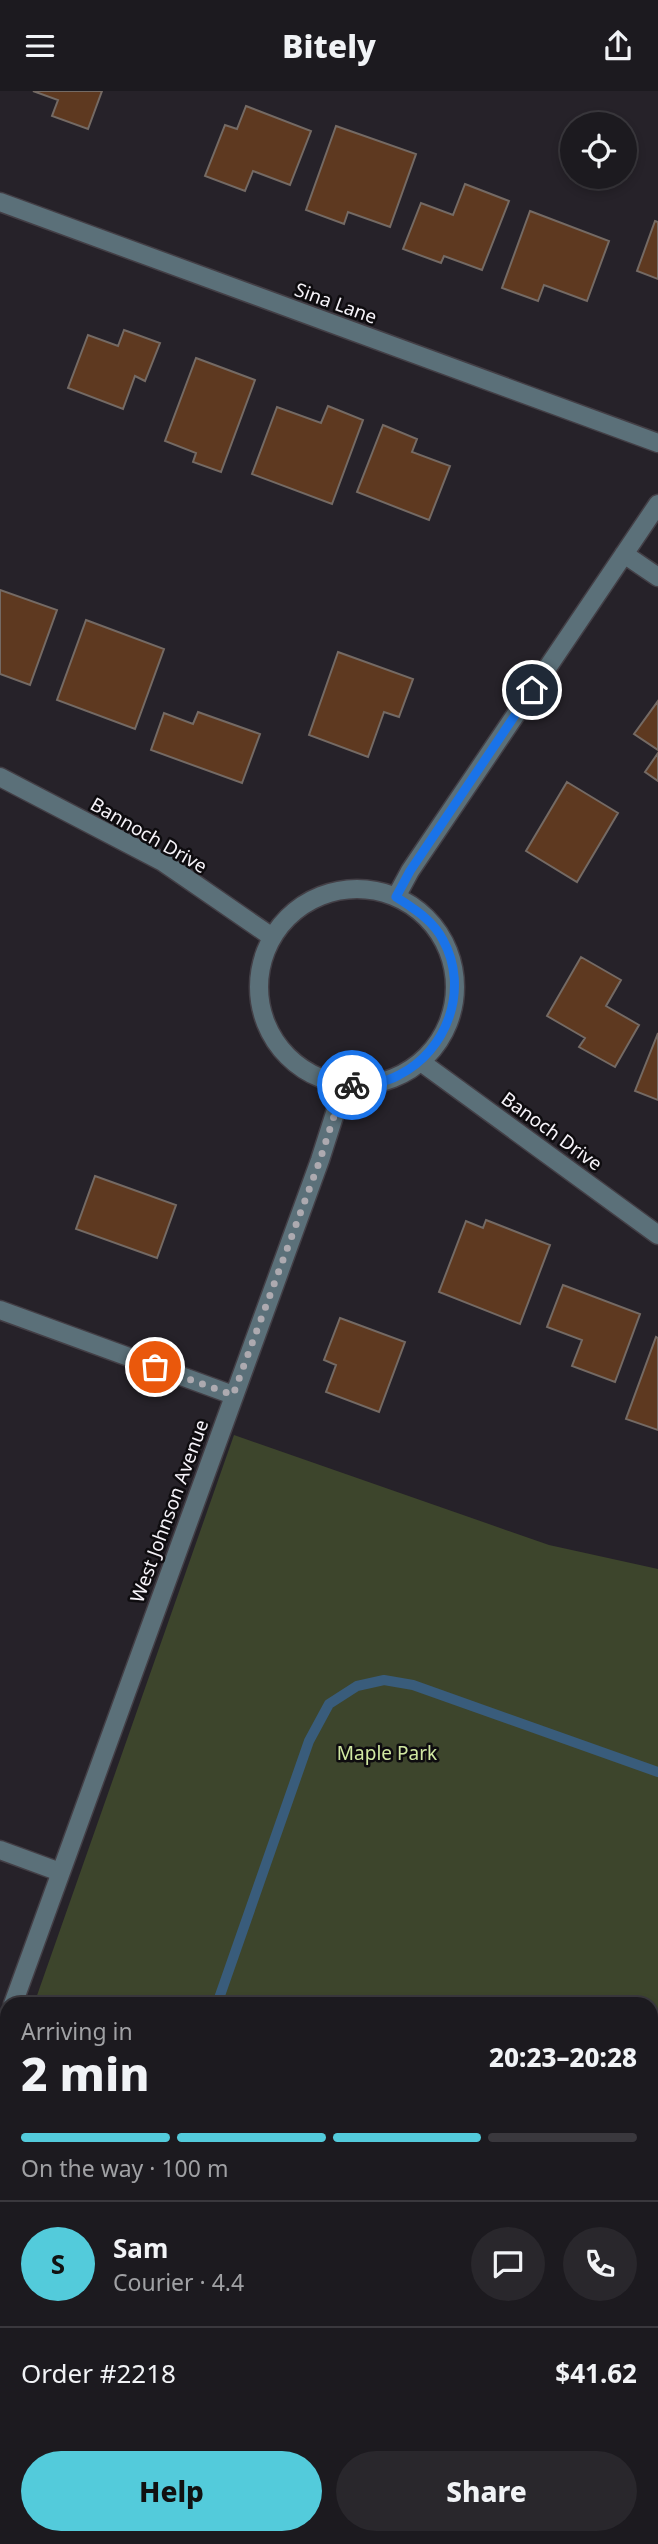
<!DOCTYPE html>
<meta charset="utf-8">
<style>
body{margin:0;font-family:"Noto Sans",sans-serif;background:#29272c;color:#f1f3f6;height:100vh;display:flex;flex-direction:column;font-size:26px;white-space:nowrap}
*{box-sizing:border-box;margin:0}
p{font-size:23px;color:#a0a1a4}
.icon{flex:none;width:38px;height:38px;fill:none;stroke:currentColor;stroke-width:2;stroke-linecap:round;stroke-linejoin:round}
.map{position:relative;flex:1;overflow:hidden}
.details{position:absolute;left:0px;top:1906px;width:658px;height:548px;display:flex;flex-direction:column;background:#1c1a1f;border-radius:21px 21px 0 0;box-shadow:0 4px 10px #0003,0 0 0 2px #3a383d}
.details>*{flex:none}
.fabs{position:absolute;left:560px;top:21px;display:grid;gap:14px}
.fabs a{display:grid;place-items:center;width:77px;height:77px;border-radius:50%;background:#1c1a1f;box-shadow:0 4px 10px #0003,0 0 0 2px #3a383d;font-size:35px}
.pin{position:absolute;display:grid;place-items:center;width:60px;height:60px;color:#fff;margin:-30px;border:4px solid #fff;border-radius:50%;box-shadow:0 2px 7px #0007}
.courier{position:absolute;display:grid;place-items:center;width:70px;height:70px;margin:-35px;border:5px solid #1a73e8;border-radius:50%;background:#fff;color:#222;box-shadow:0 2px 9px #0007}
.summary em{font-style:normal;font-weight:800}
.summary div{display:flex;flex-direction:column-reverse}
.summary{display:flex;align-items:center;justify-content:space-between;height:119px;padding:0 21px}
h1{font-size:46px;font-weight:800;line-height:52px}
.bar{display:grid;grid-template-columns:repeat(4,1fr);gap:10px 7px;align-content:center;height:84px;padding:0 21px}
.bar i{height:9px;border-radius:5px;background:#3a383d}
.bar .selected{background:#53cbdb}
.bar p{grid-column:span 4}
.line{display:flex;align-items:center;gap:18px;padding:0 21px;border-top:2px solid #3a383d}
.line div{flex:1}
.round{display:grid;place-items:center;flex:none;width:74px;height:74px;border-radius:37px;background:#29272c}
.button{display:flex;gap:14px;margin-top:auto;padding:14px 21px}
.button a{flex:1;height:80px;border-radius:42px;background:#53cbdb;color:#111;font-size:28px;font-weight:800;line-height:80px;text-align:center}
.button a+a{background:#29272c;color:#f1f3f6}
header{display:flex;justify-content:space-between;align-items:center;height:91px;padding:0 21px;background:#1c1a1f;font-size:32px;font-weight:800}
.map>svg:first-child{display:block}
</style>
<header><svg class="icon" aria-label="menu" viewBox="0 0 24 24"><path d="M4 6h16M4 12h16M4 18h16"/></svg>Bitely<svg class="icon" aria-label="share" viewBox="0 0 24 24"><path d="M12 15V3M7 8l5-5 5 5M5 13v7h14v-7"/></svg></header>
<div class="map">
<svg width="658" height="2453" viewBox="0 0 658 2453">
<rect width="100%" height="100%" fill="#262229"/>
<path fill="#3d452c" d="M 234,1344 L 549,1454 L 658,1478 L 658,2453 L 0,2453 L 0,2009 L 7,1989 L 7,2446 L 651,2446 L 651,1913 L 34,1913 Z"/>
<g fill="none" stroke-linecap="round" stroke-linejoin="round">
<path stroke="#395c7b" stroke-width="10" d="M 217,1913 L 309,1650 L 329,1613 L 357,1595 L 384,1589 L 413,1594 L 658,1681
M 31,2453 L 33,2446"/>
</g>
<path fill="#5e3920" stroke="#746a64" stroke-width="2" d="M 33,0 L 102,0 L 88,38 L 52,25 L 58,9 Z
M 246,15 L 311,40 L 290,94 L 253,80 L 245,100 L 205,85 L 225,34 L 237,38 Z
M 336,35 L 416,63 L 390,136 L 348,121 L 344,133 L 306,119 Z
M 465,93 L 509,110 L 482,179 L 444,165 L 441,172 L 403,158 L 421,112 L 453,124 Z
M 530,120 L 609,150 L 587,210 L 544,194 L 538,210 L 502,197 Z
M 655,130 L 658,131 L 658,188 L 637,180 Z
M 124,239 L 160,252 L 145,290 L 135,285 L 123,318 L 68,297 L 88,244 L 118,255 Z
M 196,267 L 255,289 L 221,381 L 193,371 L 196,362 L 165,350 Z
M 328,315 L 363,329 L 332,413 L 252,383 L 277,316 L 321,332 Z
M 383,334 L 417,348 L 412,361 L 450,375 L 429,429 L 357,401 Z
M 0,499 L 57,519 L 30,594 L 0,583 Z
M 86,529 L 164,558 L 135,638 L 57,609 Z
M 338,561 L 413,588 L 399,626 L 384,621 L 368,666 L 309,644 Z
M 658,610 L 658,659 L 634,643 Z
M 198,621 L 260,643 L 242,692 L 151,659 L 164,622 L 193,633 Z
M 658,662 L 658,690 L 645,681 Z
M 567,691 L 618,722 L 577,791 L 526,760 Z
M 581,866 L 621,889 L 606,915 L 639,934 L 615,976 L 579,956 L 585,947 L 547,925 Z
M 658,942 L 658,1009 L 635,1000 Z
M 95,1085 L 176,1114 L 157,1167 L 76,1138 Z
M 486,1129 L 550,1154 L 520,1233 L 439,1201 L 466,1130 L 483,1137 Z
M 563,1194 L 640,1223 L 615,1291 L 572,1275 L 582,1249 L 547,1236 Z
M 340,1227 L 405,1251 L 379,1321 L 326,1301 L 336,1274 L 324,1269 Z
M 656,1246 L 658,1247 L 658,1339 L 626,1328 Z"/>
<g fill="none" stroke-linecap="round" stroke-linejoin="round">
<defs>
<path id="minor" d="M 0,111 L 658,352
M 624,463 L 658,486
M 0,686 L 163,771 L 272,846
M259 896a98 98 0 1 1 196 0a98 98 0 1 1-196 0Z
M 396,806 L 410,780 L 658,413
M 421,971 L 658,1144
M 0,1219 L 233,1304
M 0,1759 L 60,1781
M 13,1913 L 320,1069 L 344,994
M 0,1951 L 7,1931"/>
</defs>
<use href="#minor" stroke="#433f46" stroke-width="21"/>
<use href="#minor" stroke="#5b7079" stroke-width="18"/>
</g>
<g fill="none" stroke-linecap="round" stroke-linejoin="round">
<path stroke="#adaab0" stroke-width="7" stroke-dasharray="0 12.6" d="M 155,1276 L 233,1304 L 320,1069 L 344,994 L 352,994"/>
<path stroke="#1a73e8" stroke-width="9" d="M 352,994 C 368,993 385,992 399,984 C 447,960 470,898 443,849 C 433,829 414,818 396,806 L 410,780 L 532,599"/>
</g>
<g text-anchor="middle" stroke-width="5" stroke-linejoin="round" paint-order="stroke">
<g font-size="19" fill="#f6f3f9" stroke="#0e0c0f">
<text transform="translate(336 212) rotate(20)" y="7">Sina Lane</text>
<text transform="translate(149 744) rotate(30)" y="7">Bannoch Drive</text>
<text transform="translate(552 1040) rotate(36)" y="7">Banoch Drive</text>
<text transform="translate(169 1420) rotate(-70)" y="7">West Johnson Avenue</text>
</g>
<g font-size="19" fill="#d1e8a2" stroke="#0e0c0f">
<text x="387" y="1669">Maple Park</text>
</g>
</g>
</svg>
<div class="fabs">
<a><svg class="icon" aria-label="locate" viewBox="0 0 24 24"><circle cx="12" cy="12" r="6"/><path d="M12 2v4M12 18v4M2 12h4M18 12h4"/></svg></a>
</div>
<div class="pin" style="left:155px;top:1276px;background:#ea580c"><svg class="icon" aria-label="bag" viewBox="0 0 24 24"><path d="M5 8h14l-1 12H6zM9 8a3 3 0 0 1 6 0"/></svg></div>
<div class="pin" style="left:532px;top:599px;background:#1f2937"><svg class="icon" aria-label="home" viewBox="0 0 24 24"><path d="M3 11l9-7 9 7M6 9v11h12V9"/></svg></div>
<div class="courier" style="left:352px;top:994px"><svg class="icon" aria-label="bike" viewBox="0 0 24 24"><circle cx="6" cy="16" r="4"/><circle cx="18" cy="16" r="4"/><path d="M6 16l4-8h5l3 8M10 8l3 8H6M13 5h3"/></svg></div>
<section class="details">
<div class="summary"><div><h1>2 min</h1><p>Arriving in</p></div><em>20:23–20:28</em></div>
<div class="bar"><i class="selected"></i><i class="selected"></i><i class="selected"></i><i></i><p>On the way · 100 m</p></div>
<div class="line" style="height:126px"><b class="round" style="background:#53cbdb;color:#111">S</b><div><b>Sam</b><p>Courier · 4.4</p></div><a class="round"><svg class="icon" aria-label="chat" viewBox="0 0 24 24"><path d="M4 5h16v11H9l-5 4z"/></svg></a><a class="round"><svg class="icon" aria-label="phone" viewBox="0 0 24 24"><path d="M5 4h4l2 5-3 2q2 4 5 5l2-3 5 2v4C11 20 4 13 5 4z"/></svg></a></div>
<div class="line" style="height:91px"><div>Order #2218</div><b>$41.62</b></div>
<div class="button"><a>Help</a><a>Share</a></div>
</section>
</div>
